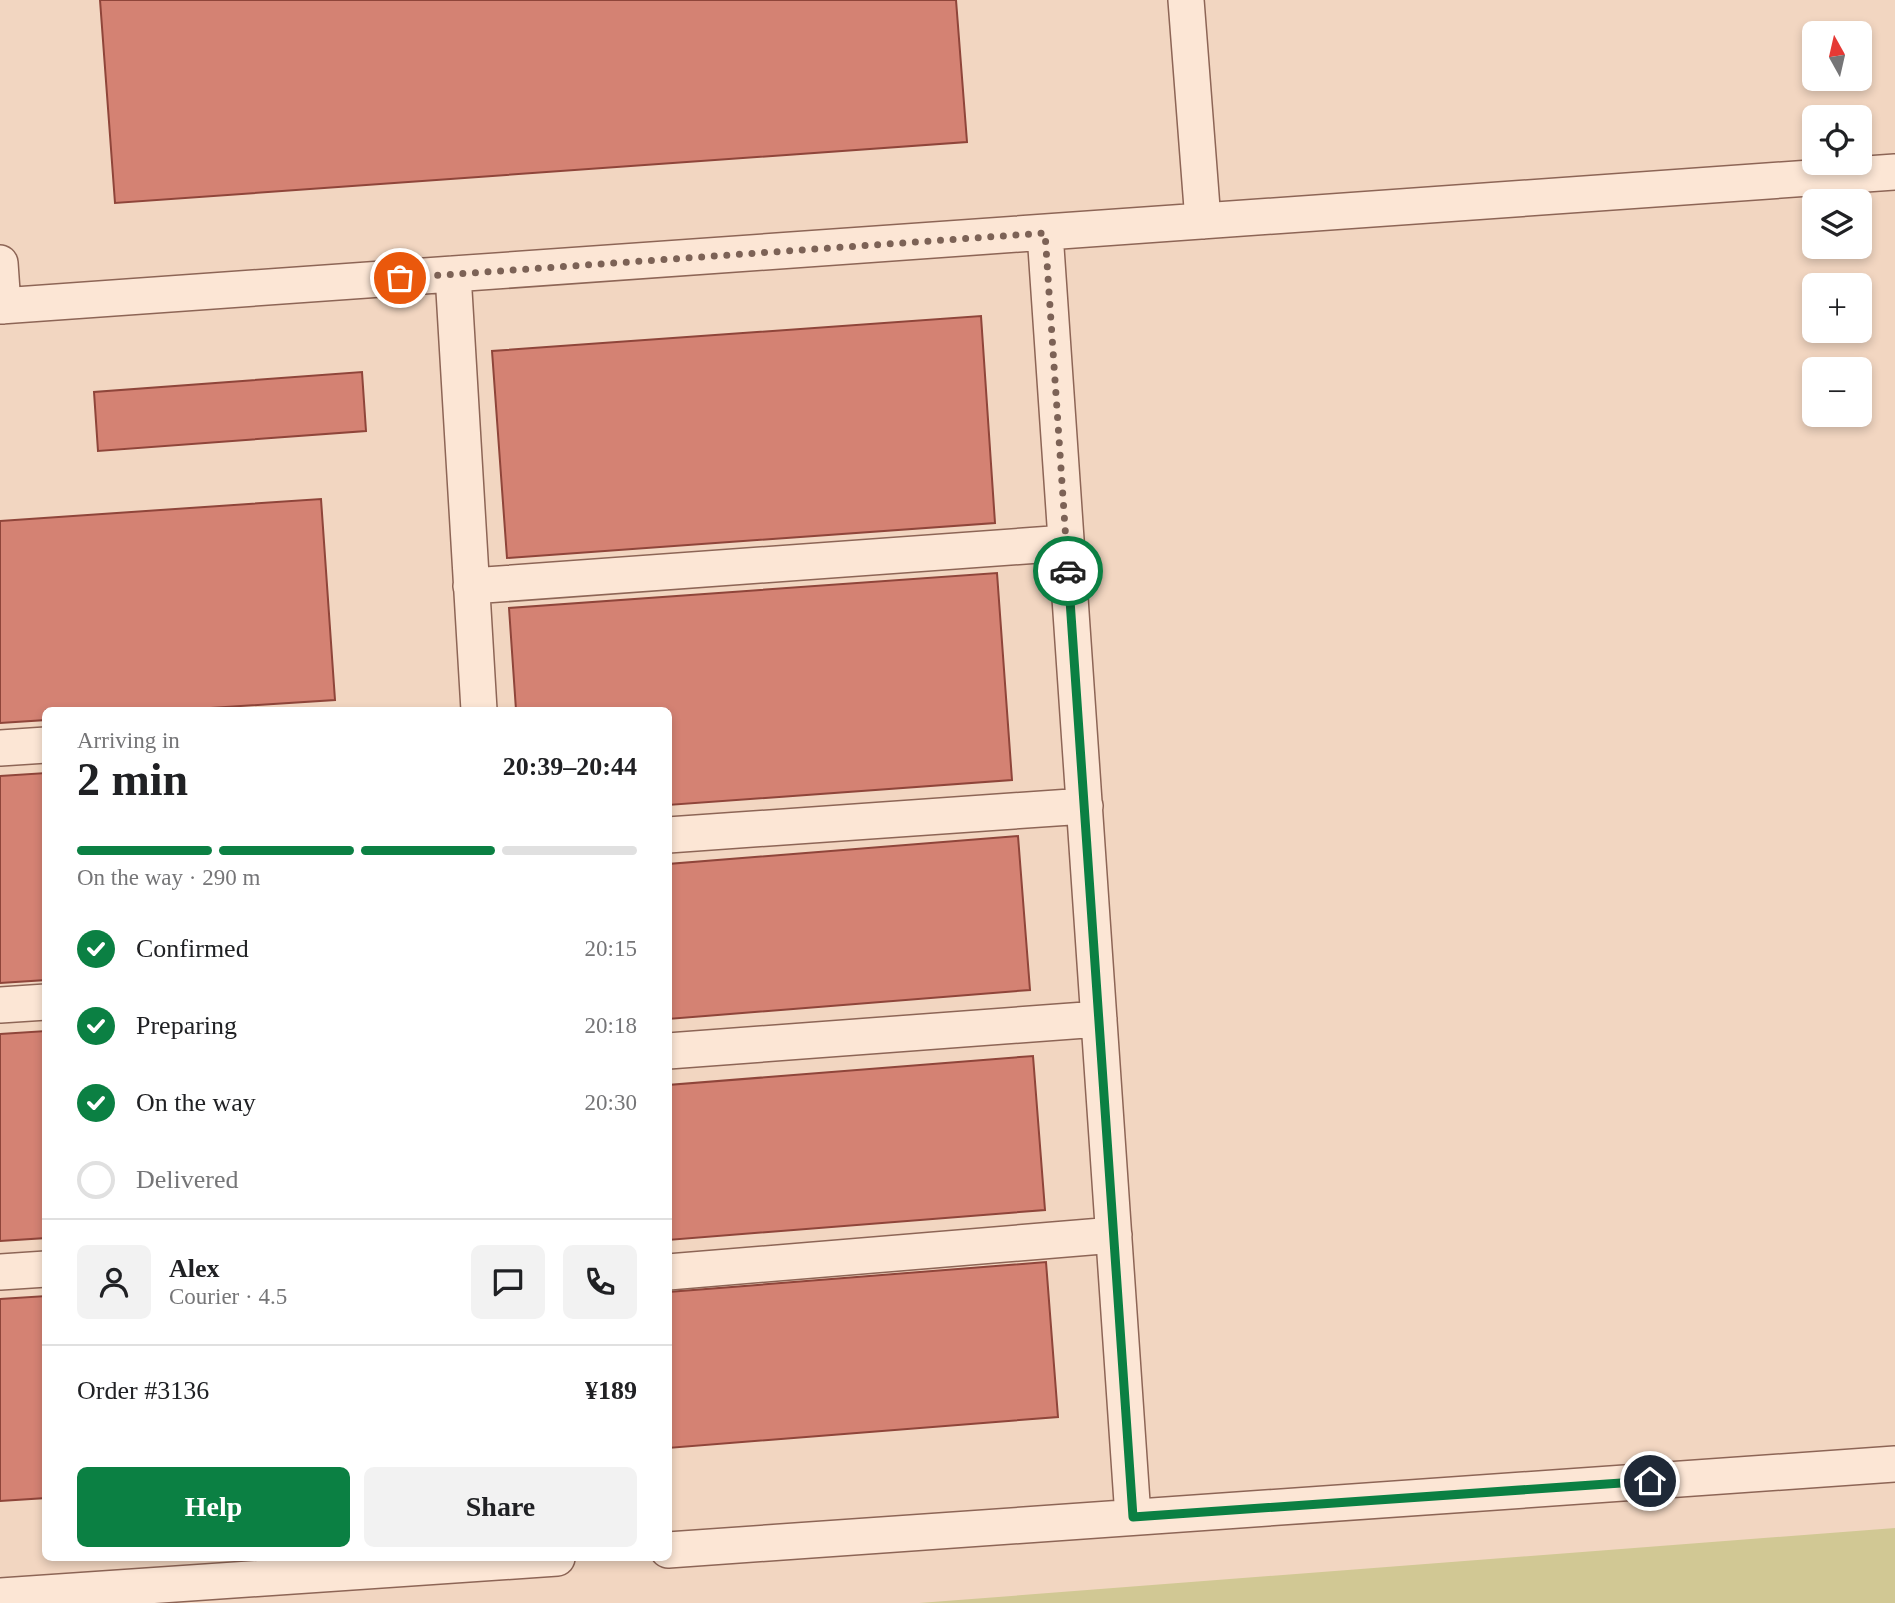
<!DOCTYPE html>
<meta charset="utf-8">
<style>
body{margin:0;font-family:"Times New Roman",serif;background:#f2f2f2;color:#202124;height:100vh;display:flex;flex-direction:column;font-size:26px;white-space:nowrap}
*{box-sizing:border-box;margin:0}
p{font-size:23px;color:#757577}
.icon{flex:none;width:38px;height:38px;fill:none;stroke:currentColor;stroke-width:2;stroke-linecap:round;stroke-linejoin:round}
.map{position:relative;flex:1;overflow:hidden}
.details{position:absolute;left:42px;top:707px;width:630px;height:854px;display:flex;flex-direction:column;background:#fff;border-radius:10px;box-shadow:0 4px 10px #0003}
.details>*{flex:none}
.needle{width:46px;rotate:352deg}
.tools{position:absolute;left:1802px;top:21px;display:grid;gap:14px}
.tools a{display:grid;place-items:center;width:70px;height:70px;border-radius:10px;background:#fff;box-shadow:0 4px 10px #0003;font-size:35px}
.pin{position:absolute;display:grid;place-items:center;width:60px;height:60px;color:#fff;margin:-30px;border:4px solid #fff;border-radius:50%;box-shadow:0 2px 7px #0007}
.courier{position:absolute;display:grid;place-items:center;width:70px;height:70px;margin:-35px;border:5px solid #0b8043;border-radius:50%;background:#fff;color:#222;box-shadow:0 2px 9px #0007}
.head em{font-style:normal;font-weight:600}
.head div{display:flex;flex-direction:column-reverse}
.head{display:flex;align-items:center;justify-content:space-between;height:119px;padding:0 35px}
h1{font-size:46px;font-weight:600;line-height:52px}
.bar{display:grid;grid-template-columns:repeat(4,1fr);gap:10px 7px;align-content:center;height:84px;padding:0 35px}
.bar i{height:9px;border-radius:5px;background:#e0e0e0}
.bar .on{background:#0b8043}
.bar p{grid-column:span 4}
.line{display:flex;align-items:center;gap:18px;padding:0 35px;border-top:2px solid #e0e0e0}
.line div{flex:1}
.round{display:grid;place-items:center;flex:none;width:74px;height:74px;border-radius:10px;background:#f2f2f2}
ol{padding:0 35px;list-style:none}
li{display:flex;align-items:center;gap:21px;height:77px}
li p{margin-inline-start:auto}
li .icon{padding:7px;border-radius:50%;background:#0b8043;color:#fff;stroke-width:4}
li:last-child{color:#757577}
li i{width:38px;height:38px;border:4px solid #e0e0e0;border-radius:50%}
.primary-button{display:flex;gap:14px;margin-top:auto;padding:14px 35px}
.primary-button a{flex:1;height:80px;border-radius:10px;background:#0b8043;color:#fff;font-size:28px;font-weight:600;line-height:80px;text-align:center}
.primary-button a+a{background:#f2f2f2;color:#202124}
.map>svg:first-child{display:block}
</style>
<div class="map">
<svg width="1895" height="1603" viewBox="0 0 1895 1603">
<rect width="100%" height="100%" fill="#f2d6c1"/>
<path fill="#d1c894" d="M 1895,1528 L 1895,1603 L 919,1603 Z"/>
<path fill="#d48273" stroke="#8f453a" stroke-width="2" d="M 100,0 L 956,0 L 967,142 L 115,203 Z
M 981,316 L 995,523 L 507,558 L 492,351 Z
M 362,372 L 366,431 L 98,451 L 94,392 Z
M 321,499 L 335,700 L 180,710 L 46,710 L 46,720 L 0,723 L 0,521 Z
M 997,573 L 1012,780 L 668,805 L 668,710 L 516,710 L 509,608 Z
M 46,773 L 46,980 L 0,983 L 0,776 Z
M 1018,836 L 1030,990 L 668,1019 L 668,864 Z
M 46,1031 L 46,1238 L 0,1241 L 0,1034 Z
M 1033,1056 L 1045,1210 L 668,1240 L 668,1085 Z
M 1046,1262 L 1058,1417 L 668,1448 L 668,1292 Z
M 46,1296 L 46,1498 L 0,1501 L 0,1299 Z"/>
<g fill="none" stroke-linecap="round" stroke-linejoin="round">
<defs>
<path id="minor" d="M 1186,0 L 1203,221
M 1045,233 L 1133,1517
M 0,263 L 3,306
M 453,274 L 479,710
M 0,306 L 1895,172
M 471,586 L 1066,543
M 0,748 L 46,745
M 668,835 L 1085,806
M 0,1005 L 46,1002
M 668,1051 L 1099,1019
M 0,1272 L 46,1269
M 668,1272 L 1114,1235
M 668,1550 L 1895,1464
M 0,1596 L 557,1558"/>
</defs>
<use href="#minor" stroke="#8d6556" stroke-width="38"/>
<use href="#minor" stroke="#fce6d5" stroke-width="35"/>
</g>
<g fill="none" stroke-linecap="round" stroke-linejoin="round">
<path stroke="#7c6256" stroke-width="7" stroke-dasharray="0 12.6" d="M 400,278 L 1045,233 L 1068,571"/>
<path stroke="#0b8043" stroke-width="9" d="M 1068,571 L 1133,1517 L 1650,1481"/>
</g>
</svg>
<div class="tools">
<a><svg class="needle" viewBox="-14 -14 28 28"><path d="M0-13l5 13h-10z" fill="#e53935"/><path d="M0 13l5-13h-10z" fill="#757577"/></svg></a>
<a><svg class="icon" aria-label="locate" viewBox="0 0 24 24"><circle cx="12" cy="12" r="6"/><path d="M12 2v4M12 18v4M2 12h4M18 12h4"/></svg></a>
<a><svg class="icon" aria-label="layers" viewBox="0 0 24 24"><path d="M12 4l9 5-9 5-9-5zM3 14l9 5 9-5"/></svg></a>
<a>+</a>
<a>−</a>
</div>
<div class="pin" style="left:400px;top:278px;background:#ea580c"><svg class="icon" aria-label="bag" viewBox="0 0 24 24"><path d="M5 8h14l-1 12H6zM9 8a3 3 0 0 1 6 0"/></svg></div>
<div class="pin" style="left:1650px;top:1481px;background:#1f2937"><svg class="icon" aria-label="home" viewBox="0 0 24 24"><path d="M3 11l9-7 9 7M6 9v11h12V9"/></svg></div>
<div class="courier" style="left:1068px;top:571px"><svg class="icon" aria-label="car" viewBox="0 0 24 24"><path d="M5 17H2v-5l4-1 3-4h7l3 4 3 1v5h-3M9 17h6M6 11h13"/><circle cx="7" cy="17" r="2"/><circle cx="17" cy="17" r="2"/></svg></div>
<section class="details">
<div class="head"><div><h1>2 min</h1><p>Arriving in</p></div><em>20:39–20:44</em></div>
<div class="bar"><i class="on"></i><i class="on"></i><i class="on"></i><i></i><p>On the way · 290 m</p></div>
<ol>
<li><svg class="icon" aria-label="check" viewBox="0 0 24 24"><path d="M5 12l5 5 9-10"/></svg>Confirmed<p>20:15</p></li>
<li><svg class="icon" aria-label="check" viewBox="0 0 24 24"><path d="M5 12l5 5 9-10"/></svg>Preparing<p>20:18</p></li>
<li><svg class="icon" aria-label="check" viewBox="0 0 24 24"><path d="M5 12l5 5 9-10"/></svg>On the way<p>20:30</p></li>
<li><i></i>Delivered</li>
</ol>
<div class="line" style="height:126px"><a class="round"><svg class="icon" aria-label="person" viewBox="0 0 24 24"><circle cx="12" cy="8" r="4"/><path d="M4 21q1-7 8-7t8 7"/></svg></a><div><b>Alex</b><p>Courier · 4.5</p></div><a class="round"><svg class="icon" aria-label="chat" viewBox="0 0 24 24"><path d="M4 5h16v11H9l-5 4z"/></svg></a><a class="round"><svg class="icon" aria-label="phone" viewBox="0 0 24 24"><path d="M5 4h4l2 5-3 2q2 4 5 5l2-3 5 2v4C11 20 4 13 5 4z"/></svg></a></div>
<div class="line" style="height:91px"><div>Order #3136</div><b>¥189</b></div>
<div class="primary-button"><a>Help</a><a>Share</a></div>
</section>
</div>
